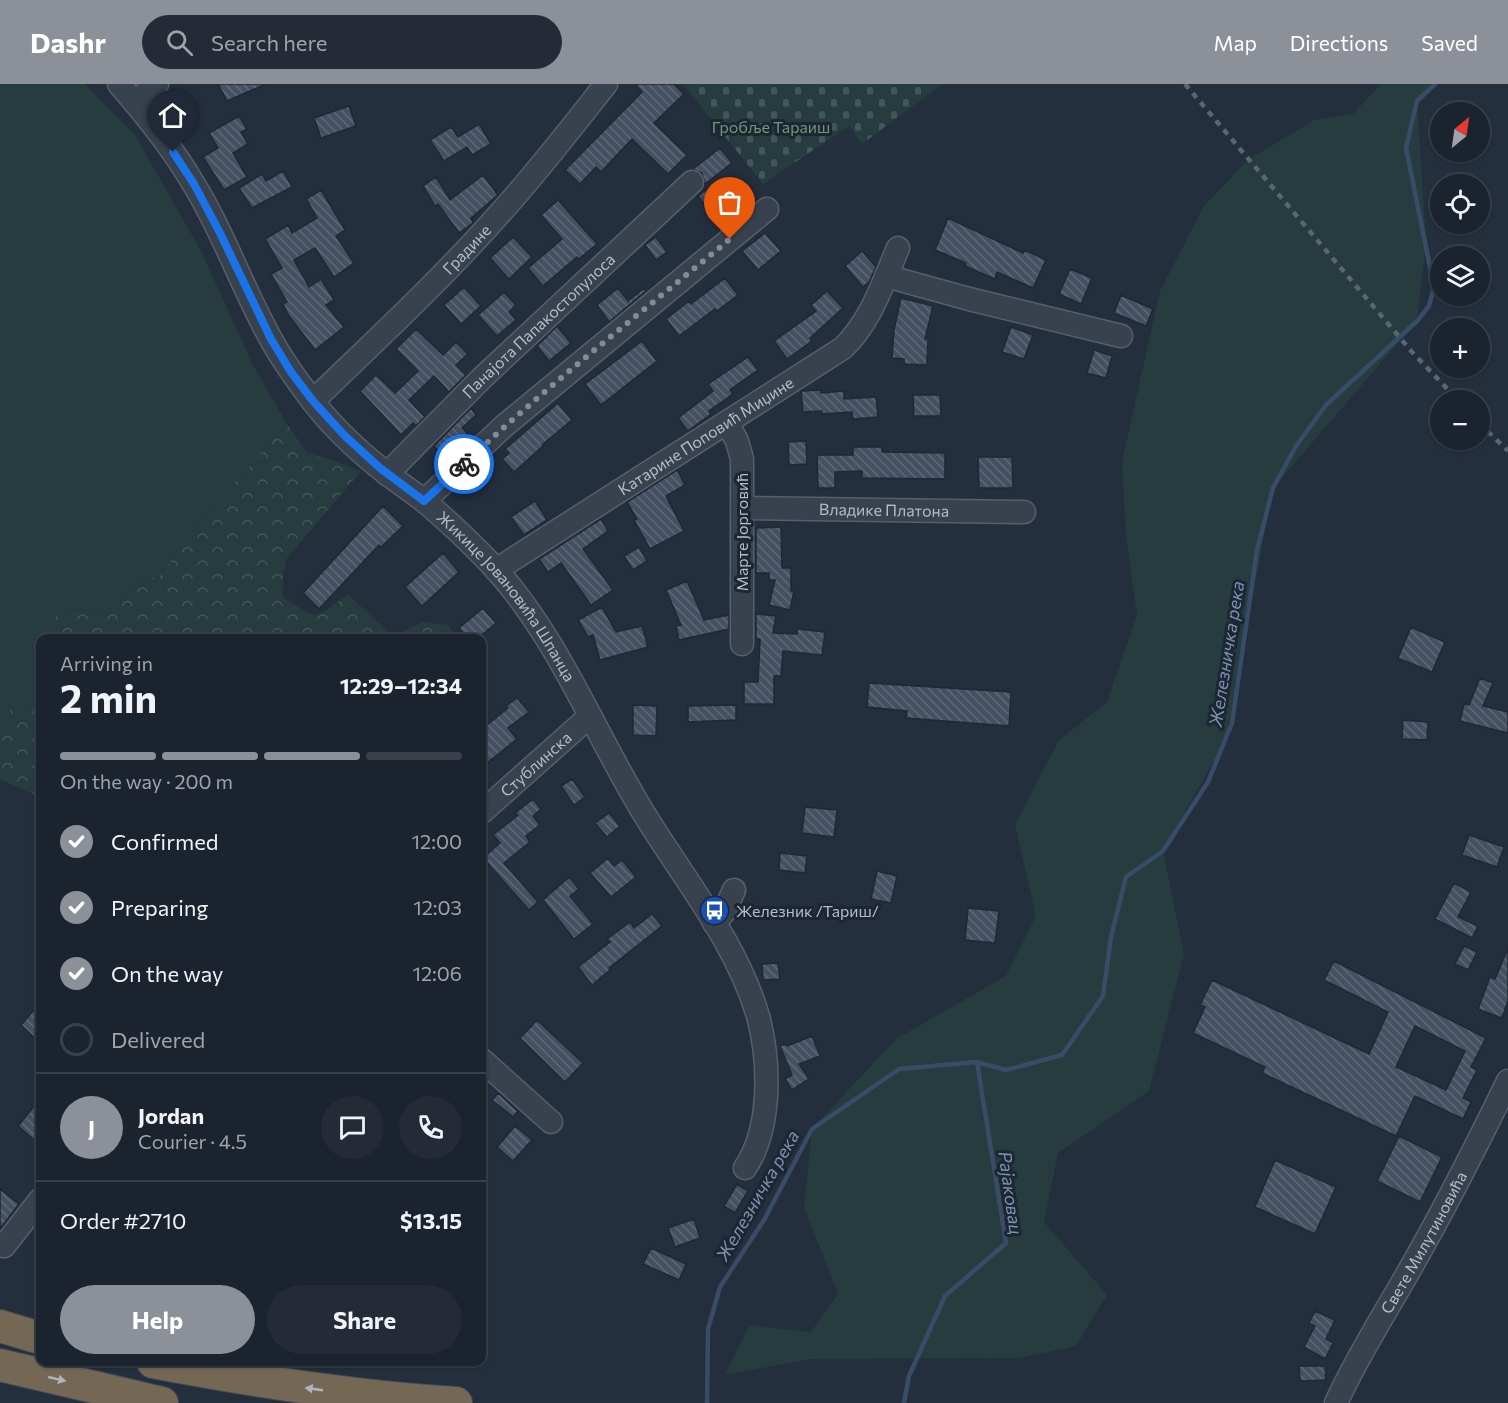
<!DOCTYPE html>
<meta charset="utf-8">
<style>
body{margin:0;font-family:Commissioner,sans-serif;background:#242b36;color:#f1f3f6;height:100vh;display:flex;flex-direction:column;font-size:22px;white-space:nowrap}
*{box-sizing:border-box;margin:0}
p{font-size:20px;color:#a0a4aa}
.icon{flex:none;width:33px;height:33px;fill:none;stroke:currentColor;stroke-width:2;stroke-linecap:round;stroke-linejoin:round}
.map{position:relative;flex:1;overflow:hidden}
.drawer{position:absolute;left:36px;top:550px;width:450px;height:732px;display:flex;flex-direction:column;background:#1b232e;border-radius:12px;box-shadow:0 2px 4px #0004,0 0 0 2px #39404a}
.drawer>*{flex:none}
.needle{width:39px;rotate:29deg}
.controls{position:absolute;left:1430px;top:18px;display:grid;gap:12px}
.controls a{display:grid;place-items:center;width:60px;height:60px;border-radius:50%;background:#1b232e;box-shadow:0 2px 4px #0004,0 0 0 2px #39404a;font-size:30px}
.pin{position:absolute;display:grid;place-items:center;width:51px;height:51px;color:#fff;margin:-62px -26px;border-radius:50% 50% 50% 0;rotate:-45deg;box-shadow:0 0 6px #0007}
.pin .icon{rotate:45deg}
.courier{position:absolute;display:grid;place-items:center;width:60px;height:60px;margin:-30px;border:4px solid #1a73e8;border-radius:50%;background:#fff;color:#222;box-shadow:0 2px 8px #0007}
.summary em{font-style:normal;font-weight:700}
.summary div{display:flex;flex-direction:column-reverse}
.summary{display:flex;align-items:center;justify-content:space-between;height:102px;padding:0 24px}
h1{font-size:39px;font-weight:700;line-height:45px}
.bar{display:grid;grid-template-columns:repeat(4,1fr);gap:9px 6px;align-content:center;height:72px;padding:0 24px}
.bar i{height:8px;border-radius:4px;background:#39404a}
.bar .current{background:#8c9099}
.bar p{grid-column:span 4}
.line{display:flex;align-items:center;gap:15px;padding:0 24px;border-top:2px solid #39404a}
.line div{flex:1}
.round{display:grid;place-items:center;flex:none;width:63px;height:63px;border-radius:32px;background:#242b36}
ol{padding:0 24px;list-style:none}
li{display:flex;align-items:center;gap:18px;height:66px}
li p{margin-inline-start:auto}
li .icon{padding:6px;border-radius:50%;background:#8c9099;color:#fff;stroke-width:4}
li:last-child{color:#a0a4aa}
li i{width:33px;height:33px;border:3px solid #39404a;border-radius:50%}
.cta{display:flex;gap:12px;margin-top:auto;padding:12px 24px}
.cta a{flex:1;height:69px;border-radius:36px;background:#8c9099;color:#fff;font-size:24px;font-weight:700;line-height:69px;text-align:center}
.cta a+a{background:#242b36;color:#f1f3f6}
header{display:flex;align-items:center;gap:36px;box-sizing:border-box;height:84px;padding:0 30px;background:#8c9099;color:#fff}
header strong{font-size:28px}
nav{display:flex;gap:33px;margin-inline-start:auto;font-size:21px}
.search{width:420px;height:54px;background:#242b36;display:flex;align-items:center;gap:15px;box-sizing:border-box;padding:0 21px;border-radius:33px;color:#a0a4aa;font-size:22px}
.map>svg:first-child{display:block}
</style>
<header>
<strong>Dashr</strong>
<div class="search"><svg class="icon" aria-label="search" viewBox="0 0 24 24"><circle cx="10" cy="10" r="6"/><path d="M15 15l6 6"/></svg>Search here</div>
<nav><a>Map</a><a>Directions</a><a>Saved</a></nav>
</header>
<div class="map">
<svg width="1508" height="1319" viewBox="0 0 1508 1319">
<defs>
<pattern id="forest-crowns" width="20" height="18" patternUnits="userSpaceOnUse" patternTransform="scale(1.5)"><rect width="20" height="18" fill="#263c3f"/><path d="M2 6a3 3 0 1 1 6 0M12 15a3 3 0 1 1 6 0" fill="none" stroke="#435659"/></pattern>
<pattern id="cemetery-stones" width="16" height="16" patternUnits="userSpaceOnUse" patternTransform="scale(1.5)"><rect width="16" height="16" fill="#263c3f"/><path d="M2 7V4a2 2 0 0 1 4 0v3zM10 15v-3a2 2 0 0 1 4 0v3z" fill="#435659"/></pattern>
<pattern id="building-back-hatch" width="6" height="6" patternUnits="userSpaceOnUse" patternTransform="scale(1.5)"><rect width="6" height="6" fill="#455162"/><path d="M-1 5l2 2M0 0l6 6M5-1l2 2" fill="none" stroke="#5d6877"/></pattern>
</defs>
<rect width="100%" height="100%" fill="#242f3e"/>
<path fill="#263c3f" d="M 0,0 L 85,0 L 135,51 L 201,167 L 253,281 L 287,340 L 198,440 L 161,491 L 135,500 L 103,528 L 57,525 L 54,555 L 40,555 C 40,574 47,611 28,622 C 15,630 12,622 0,637 Z
M 1381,0 L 1435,0 L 1417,17 L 1426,157 L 1417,237 L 1273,404 L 1226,655 L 1163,767 L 1184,870 L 1149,1007 L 1058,1069 L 1044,1138 L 1107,1211 L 1076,1262 L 1019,1274 L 811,1275 L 725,1291 L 750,1241 L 811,1248 L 838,1210 L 804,1123 L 812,1045 L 896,955 L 1006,892 L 1036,832 L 1015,741 L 1059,656 L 1107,618 L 1137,531 L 1126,451 L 1122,378 L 1160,207 L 1204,122 L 1248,76 L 1314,36 L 1353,30 Z"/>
<path fill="url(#forest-crowns)" d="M 287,340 L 307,369 L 332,376 L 361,387 L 287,474 L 283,490 L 283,513 C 320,538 313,536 348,510 L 393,553 L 422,538 L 448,541 L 458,555 L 54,555 L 56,525 L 103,528 L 135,500 L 161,491 L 198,440 Z
M 40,607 L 40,713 L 0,695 L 0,637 L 8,627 L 29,622 Z"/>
<path fill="url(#cemetery-stones)" d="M 683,0 L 942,0 L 862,60 L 849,42 L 763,100 Z"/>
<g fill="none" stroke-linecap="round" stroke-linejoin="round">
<path stroke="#394c67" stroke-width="4.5" d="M 707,1319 L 708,1245 L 720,1203 L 764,1136 L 812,1045 L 899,985 L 977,978 L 1006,986 L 1062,971 L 1103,912 L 1111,853 L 1126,793 L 1163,767 L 1208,698 L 1232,639 L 1257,466 L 1273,404 L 1296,362 L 1326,321 L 1417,237 L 1429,222 L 1434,203 L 1406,64 L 1417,17 L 1435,0
M 904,1319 L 909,1292 L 945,1212 L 1006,1159 L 977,978"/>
</g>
<path fill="url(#building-back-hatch)" stroke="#1f2835" stroke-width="1.5" fill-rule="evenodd" d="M 218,0 L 266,0 L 227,17 Z
M 635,0 L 674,0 L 684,10 L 654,39 L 687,71 L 668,90 L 632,55 L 601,88 L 596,83 L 580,100 L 565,86 L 642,8 Z
M 349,22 L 356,42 L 321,54 L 314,34 Z
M 239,32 L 247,45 L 241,48 L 248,60 L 233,69 L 247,93 L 224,106 L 203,73 L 218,64 L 209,49 Z
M 479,40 L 491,60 L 472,71 L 467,63 L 444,77 L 430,56 L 451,43 L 458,53 Z
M 720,64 L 732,79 L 705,100 L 702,89 L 693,85 Z
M 283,87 L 292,103 L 252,124 L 239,104 L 262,90 L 266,97 Z
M 483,91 L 498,111 L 471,134 L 473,139 L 459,149 L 438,120 L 435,122 L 423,102 L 436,93 L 450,116 Z
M 716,98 L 731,118 L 713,132 L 698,112 Z
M 321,106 L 345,146 L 336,152 L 354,179 L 334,193 L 315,164 L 294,176 L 309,203 L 321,195 L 334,216 L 326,221 L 344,243 L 315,266 L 289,232 L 283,220 L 287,218 L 271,190 L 282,184 L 265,155 L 288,141 L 292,149 L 317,134 L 306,115 Z
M 558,116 L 597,160 L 579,175 L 577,173 L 543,202 L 528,184 L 562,155 L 541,131 Z
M 948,134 L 1023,169 L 1025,166 L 1046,176 L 1033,204 L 997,188 L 995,195 L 965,182 L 966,179 L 935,166 Z
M 765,149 L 781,167 L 758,186 L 742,167 Z
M 513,153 L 532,173 L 509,195 L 490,174 Z
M 656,153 L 667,168 L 656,176 L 645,161 Z
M 862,167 L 876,183 L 869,198 L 863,203 L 845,182 Z
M 1070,185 L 1092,194 L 1081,220 L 1059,210 Z
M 725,194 L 738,211 L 717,227 L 715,225 L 679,252 L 666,235 L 689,217 L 691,220 Z
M 464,203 L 481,222 L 461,240 L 444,221 Z
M 618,204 L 628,217 L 644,204 L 646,207 L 609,238 L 597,221 Z
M 827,207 L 843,224 L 810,254 L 812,257 L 787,275 L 774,257 L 816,227 L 811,221 Z
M 504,208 L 516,221 L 509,228 L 516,236 L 497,252 L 478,231 Z
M 1121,211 L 1153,225 L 1146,242 L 1114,229 Z
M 901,214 L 933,222 L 925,255 L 928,255 L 927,281 L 904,280 L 904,275 L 892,274 L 894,246 Z
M 557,242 L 571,259 L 549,277 L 537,262 Z
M 1011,243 L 1033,251 L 1024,275 L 1002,268 Z
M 416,245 L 443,271 L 456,258 L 468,270 L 456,281 L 466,291 L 449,308 L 434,292 L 409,316 L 425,333 L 416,342 L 413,339 L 401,351 L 360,307 L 376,291 L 395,309 L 418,287 L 396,265 Z
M 642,257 L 657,277 L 601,321 L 585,300 Z
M 1094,266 L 1112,272 L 1106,294 L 1087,289 Z
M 748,273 L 758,286 L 730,306 L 733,310 L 709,327 L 711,330 L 688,347 L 678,334 L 713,307 L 708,300 Z
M 821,306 L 821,309 L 844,307 L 844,315 L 876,313 L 878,333 L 853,335 L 852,328 L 822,330 L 822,327 L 803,328 L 801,307 Z
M 913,311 L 940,311 L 941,332 L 914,332 Z
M 558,319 L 572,336 L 542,361 L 543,362 L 514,388 L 502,375 L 509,369 L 505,365 Z
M 471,324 L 476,331 L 462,344 L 467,349 L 442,371 L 434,362 Z
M 806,357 L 807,380 L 789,381 L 788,358 Z
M 853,363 L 882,363 L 882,368 L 945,369 L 945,395 L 862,394 L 862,387 L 835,388 L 835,404 L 818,404 L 817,371 L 853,371 Z
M 978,373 L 1012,373 L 1013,404 L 979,404 Z
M 677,386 L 685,401 L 666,412 L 684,447 L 650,465 L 634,436 L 637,435 L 627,418 Z
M 535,417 L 547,436 L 524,451 L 511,433 Z
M 383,422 L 403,442 L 381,463 L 379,461 L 319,525 L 303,509 Z
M 601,435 L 608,447 L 583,465 L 613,506 L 591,521 L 561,479 L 548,488 L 539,475 Z
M 781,443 L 782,484 L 791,484 L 791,507 L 794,507 L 790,526 L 769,521 L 775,496 L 769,496 L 769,489 L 756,489 L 756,444 Z
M 639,463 L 647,477 L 633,486 L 624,472 Z
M 443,469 L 459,488 L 422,522 L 405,503 Z
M 687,497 L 704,536 L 729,531 L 729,545 L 679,556 L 676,542 L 681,541 L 666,506 Z
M 602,523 L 616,548 L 642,542 L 648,563 L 600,576 L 593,551 L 588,553 L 578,536 Z
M 483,524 L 496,539 L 477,555 L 468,555 L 459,544 Z
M 756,530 L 776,532 L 773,549 L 797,550 L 797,545 L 825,548 L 822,571 L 783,567 L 781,592 L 774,592 L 774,620 L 744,620 L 744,598 L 758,598 L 760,555 L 756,555 Z
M 1411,543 L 1445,558 L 1432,588 L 1398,574 Z
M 1480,594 L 1493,599 L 1483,622 L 1508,628 L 1508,649 L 1460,637 L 1464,620 L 1469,621 Z
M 869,599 L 1011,608 L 1009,642 L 906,634 L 907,627 L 867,623 Z
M 517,614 L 529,628 L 508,644 L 517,655 L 482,683 L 482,645 L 508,624 L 506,622 Z
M 633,621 L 657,622 L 656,652 L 633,651 Z
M 736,621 L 736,636 L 688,638 L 688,622 Z
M 1403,636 L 1428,638 L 1427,656 L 1402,655 Z
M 572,695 L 585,713 L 574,721 L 561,702 Z
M 533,715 L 541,725 L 533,732 L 540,741 L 526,752 L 530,758 L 504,779 L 538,818 L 529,826 L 483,774 L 500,759 L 493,751 L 518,731 L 515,729 Z
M 805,723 L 837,726 L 834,753 L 802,749 Z
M 609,729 L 620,742 L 607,753 L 595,739 Z
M 1469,751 L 1504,763 L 1497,783 L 1462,771 Z
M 780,769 L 807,772 L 805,789 L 779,786 Z
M 608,774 L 614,782 L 622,776 L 636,793 L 611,813 L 590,789 Z
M 877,787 L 897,792 L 891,819 L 871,815 Z
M 569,793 L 579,805 L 570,812 L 593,840 L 574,855 L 543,816 Z
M 1454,799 L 1471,808 L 1458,833 L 1478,842 L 1472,854 L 1435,835 Z
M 968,824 L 999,827 L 995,859 L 965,856 Z
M 652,830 L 662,842 L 609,884 L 610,886 L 592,901 L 578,883 L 610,858 L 607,855 L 630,838 L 634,844 Z
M 1464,862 L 1477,868 L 1468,886 L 1455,880 Z
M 1508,864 L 1508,917 L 1502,934 L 1478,925 L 1490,893 L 1495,895 Z
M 1334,877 L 1486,954 L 1471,983 L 1477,986 L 1463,1014 L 1471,1018 L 1463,1035 L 1415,1012 L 1396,1052 L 1262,989 L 1265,983 L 1193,949 L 1205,923 L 1200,921 L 1212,896 L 1369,970 L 1388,928 L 1324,896 ZM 1415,942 L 1465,967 L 1446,1006 L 1396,983 Z
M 778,879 L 780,895 L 763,896 L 762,880 Z
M 40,919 L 40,959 L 21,941 Z
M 537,936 L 583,979 L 565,998 L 520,954 Z
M 812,952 L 820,972 L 799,980 L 809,995 L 792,1006 L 785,995 L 792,991 L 780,962 L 785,960 L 787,962 Z
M 498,1009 L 518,1027 L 513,1033 L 492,1016 Z
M 40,1015 L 40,1061 L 18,1042 Z
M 515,1042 L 532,1056 L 513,1077 L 497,1063 Z
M 1399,1052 L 1442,1073 L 1420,1118 L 1377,1097 Z
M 1275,1076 L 1336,1103 L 1315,1150 L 1255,1123 Z
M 737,1100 L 748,1107 L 735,1129 L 724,1122 Z
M 0,1105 L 19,1120 L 0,1145 Z
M 694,1135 L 700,1154 L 675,1163 L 668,1144 Z
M 651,1164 L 686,1180 L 679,1196 L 643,1180 Z
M 1315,1227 L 1335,1236 L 1326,1255 L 1333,1259 L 1325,1275 L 1304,1263 L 1315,1242 L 1309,1239 Z
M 1299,1282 L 1325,1282 L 1326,1296 L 1300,1297 Z"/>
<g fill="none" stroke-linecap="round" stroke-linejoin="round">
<defs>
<g id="minor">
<path id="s1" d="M 119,0 C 146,31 172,63 193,99 C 224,149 243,206 272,257 C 282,276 295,293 308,311 C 329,340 358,367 386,389 C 398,398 411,407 423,416 C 448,437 472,460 494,483 C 559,555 593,646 643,728 C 683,794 736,857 758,932 C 770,977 772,1044 745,1084"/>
<path d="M 135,18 L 157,0"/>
<path d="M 886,192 L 969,215 L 1121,252"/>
<path id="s2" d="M 313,317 C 377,255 443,194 502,127 C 539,86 572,43 606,0"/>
<path d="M 727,338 L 737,357 L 742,375 L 742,560"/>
<path id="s3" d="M 387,390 L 482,294 L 692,98"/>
<path d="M 424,417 L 504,342 L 767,125"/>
<path id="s4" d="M 743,424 L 1024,428"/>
<path id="s5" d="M 496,486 L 843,264 C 871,237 883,199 898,164"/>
<path id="s6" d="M 482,728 L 590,632"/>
<path d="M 714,839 L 724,828 L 734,806"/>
<path d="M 482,976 L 551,1038"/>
<path d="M 4,1162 L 40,1116"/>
<path id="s7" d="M 1336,1319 C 1355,1277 1379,1239 1402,1199 C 1440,1134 1475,1065 1508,997"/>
</g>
<path id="highway" d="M 0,1242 L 40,1254
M 153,1278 C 253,1297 354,1313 456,1319
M 0,1281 L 162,1319"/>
</defs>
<use href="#minor" stroke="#565f6c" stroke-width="25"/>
<use href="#highway" stroke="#434c59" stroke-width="34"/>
<use href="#minor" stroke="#38414e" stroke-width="22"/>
<use href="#highway" stroke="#746855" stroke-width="32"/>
<path stroke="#5a6575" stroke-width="4.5" stroke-dasharray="6 6" stroke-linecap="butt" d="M 1185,0 L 1412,268 L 1458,316
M 1479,339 L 1508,367"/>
</g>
<defs><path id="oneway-solid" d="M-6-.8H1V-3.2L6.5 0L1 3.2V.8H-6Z" transform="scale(1.5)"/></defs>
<g fill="#aeb4bd">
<use href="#oneway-solid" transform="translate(57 1295) rotate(13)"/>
<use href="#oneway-solid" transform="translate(314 1305) rotate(-172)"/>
</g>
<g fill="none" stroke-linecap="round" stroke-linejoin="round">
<path stroke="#828b98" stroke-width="6" stroke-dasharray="0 10.8" d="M 464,380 C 549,300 641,229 730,155"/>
<path stroke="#1a73e8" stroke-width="8" d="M 173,68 L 194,100 L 220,149 L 271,255 L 291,288 L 313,317 L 345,352 L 380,384 L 424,417 L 464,380"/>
</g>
<defs>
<symbol id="bus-disc" viewBox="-11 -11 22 22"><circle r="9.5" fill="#1a4fb4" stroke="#1d2633"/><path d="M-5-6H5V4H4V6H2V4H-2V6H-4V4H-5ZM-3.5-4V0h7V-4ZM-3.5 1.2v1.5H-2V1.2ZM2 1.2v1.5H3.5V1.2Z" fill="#fff"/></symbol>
</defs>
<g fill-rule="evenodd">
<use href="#bus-disc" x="698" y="810" width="33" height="33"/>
</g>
<g text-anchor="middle" stroke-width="6" stroke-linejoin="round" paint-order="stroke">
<g font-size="16" fill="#6b9a76" stroke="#1d2633">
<text x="771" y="49">Гробље Тараиш</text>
</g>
<g font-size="16" fill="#b4bcc9" stroke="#1d2633">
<text dy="6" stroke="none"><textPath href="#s2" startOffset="216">Градине</textPath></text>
<text dy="6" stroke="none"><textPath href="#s3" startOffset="212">Панајота Папакостопулоса</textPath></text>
<text dy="6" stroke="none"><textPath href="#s5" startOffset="249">Катарине Поповић Миџине</textPath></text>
<text dy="6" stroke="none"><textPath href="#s4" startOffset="141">Владике Платона</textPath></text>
<text transform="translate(742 448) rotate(-90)" y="6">Марте Јорговић</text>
<text dy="6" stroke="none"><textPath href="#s1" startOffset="650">Жикице Јовановића Шпанца</textPath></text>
<text dy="6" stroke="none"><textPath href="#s6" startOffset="72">Стублинска</textPath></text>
<text dy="6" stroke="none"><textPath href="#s7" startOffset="183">Свете Милутиновића</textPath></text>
</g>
<g font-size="16" fill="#b4bcc9" stroke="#1d2633" text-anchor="start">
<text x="736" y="833">Железник /Тариш/</text>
</g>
<g font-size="18" font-style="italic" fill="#7c92b1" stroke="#1d2633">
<text transform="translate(1227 570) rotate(-81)" y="6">Железничка река</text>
<text transform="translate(1010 1109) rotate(82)" y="6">Рајаковац</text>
<text transform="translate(758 1112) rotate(-60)" y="6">Железничка река</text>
</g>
</g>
</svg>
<div class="controls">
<a><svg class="needle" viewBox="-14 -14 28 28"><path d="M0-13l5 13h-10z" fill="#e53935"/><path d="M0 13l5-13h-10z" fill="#a0a4aa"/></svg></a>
<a><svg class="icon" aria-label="locate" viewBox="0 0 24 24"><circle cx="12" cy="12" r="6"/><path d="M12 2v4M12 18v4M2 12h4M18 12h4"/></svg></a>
<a><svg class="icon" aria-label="layers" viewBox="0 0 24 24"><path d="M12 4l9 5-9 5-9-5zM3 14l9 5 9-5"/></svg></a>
<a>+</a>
<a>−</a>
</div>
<div class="pin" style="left:730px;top:155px;background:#ea580c"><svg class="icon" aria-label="bag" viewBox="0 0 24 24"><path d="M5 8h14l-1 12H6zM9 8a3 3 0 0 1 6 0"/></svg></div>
<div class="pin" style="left:173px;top:68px;background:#1f2937"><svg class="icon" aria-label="home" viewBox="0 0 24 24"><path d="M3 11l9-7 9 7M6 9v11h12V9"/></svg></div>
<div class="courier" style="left:464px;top:380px"><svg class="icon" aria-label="bike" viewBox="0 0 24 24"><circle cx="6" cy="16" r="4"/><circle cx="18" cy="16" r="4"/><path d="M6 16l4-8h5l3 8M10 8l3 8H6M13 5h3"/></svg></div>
<section class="drawer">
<div class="summary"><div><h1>2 min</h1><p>Arriving in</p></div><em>12:29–12:34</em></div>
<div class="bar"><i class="current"></i><i class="current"></i><i class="current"></i><i></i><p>On the way · 200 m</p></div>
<ol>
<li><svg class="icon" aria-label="check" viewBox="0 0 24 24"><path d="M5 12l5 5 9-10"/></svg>Confirmed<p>12:00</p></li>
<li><svg class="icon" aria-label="check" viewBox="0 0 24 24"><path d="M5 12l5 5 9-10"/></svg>Preparing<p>12:03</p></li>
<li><svg class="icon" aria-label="check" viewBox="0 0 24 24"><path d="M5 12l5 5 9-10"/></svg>On the way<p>12:06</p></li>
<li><i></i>Delivered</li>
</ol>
<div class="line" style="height:108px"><b class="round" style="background:#8c9099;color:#fff">J</b><div><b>Jordan</b><p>Courier · 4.5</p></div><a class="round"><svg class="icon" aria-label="chat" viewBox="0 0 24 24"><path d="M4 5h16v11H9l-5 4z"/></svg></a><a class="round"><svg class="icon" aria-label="phone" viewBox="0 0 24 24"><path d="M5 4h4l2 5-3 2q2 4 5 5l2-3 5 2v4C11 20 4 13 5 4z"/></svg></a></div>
<div class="line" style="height:78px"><div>Order #2710</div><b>$13.15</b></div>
<div class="cta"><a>Help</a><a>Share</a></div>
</section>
</div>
